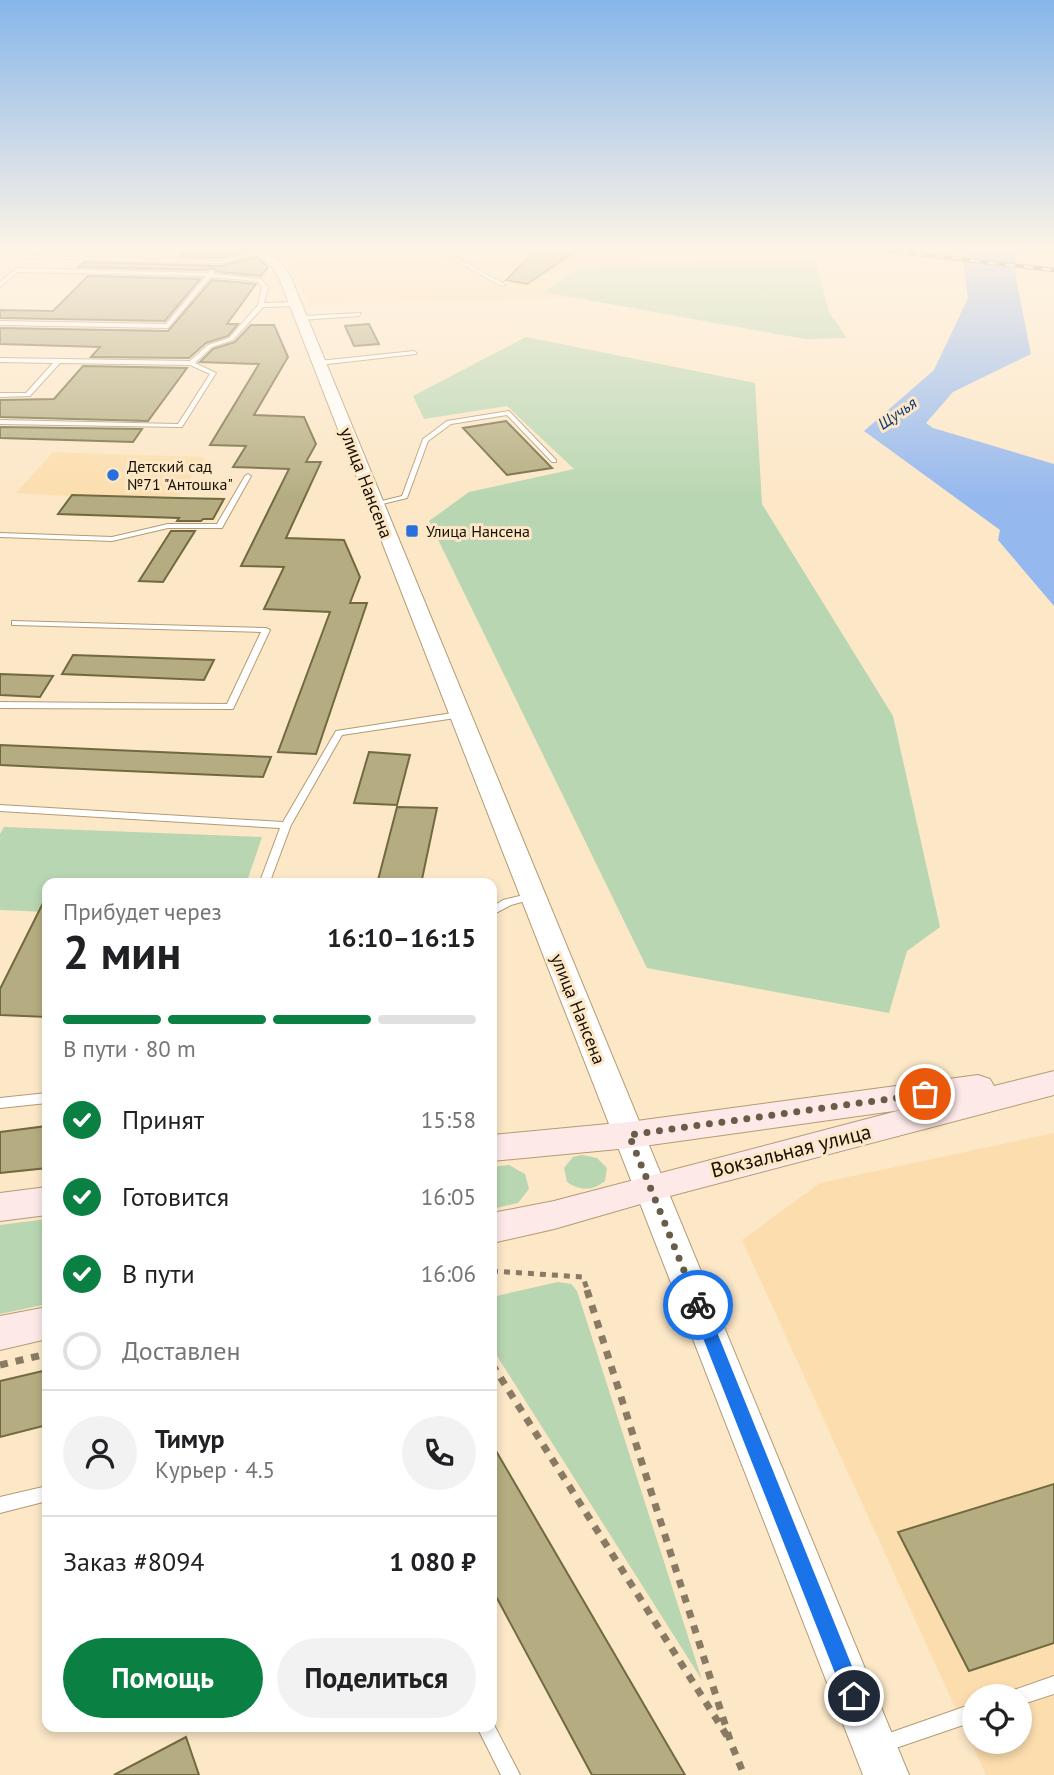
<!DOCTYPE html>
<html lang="ru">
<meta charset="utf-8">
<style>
body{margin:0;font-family:"PT Sans",sans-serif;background:#f2f2f2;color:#202124;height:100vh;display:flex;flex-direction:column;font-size:26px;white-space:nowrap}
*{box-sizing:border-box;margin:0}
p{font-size:23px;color:#757577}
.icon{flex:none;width:38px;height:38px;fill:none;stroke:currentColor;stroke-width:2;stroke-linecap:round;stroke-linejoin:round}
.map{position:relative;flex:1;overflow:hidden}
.drawer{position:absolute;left:42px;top:878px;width:455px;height:854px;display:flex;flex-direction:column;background:#fff;border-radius:14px;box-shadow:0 4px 10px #0003}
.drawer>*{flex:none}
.fabs{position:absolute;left:962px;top:1684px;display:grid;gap:14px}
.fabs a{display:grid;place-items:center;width:70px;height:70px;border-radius:50%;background:#fff;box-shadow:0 4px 10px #0003;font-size:35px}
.pin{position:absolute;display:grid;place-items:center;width:60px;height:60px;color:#fff;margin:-30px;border:4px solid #fff;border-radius:50%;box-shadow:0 2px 7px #0007}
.courier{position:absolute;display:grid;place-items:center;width:70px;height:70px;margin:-35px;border:5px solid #1a73e8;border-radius:50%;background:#fff;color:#222;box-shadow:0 2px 9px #0007}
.headline em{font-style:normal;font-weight:700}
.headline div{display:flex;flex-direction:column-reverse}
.headline{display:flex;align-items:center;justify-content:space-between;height:119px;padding:0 21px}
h1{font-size:46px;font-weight:700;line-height:52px}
.bar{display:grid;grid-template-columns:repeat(4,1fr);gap:10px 7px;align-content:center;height:84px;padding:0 21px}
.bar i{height:9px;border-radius:5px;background:#e0e0e0}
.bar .active{background:#0b8043}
.bar p{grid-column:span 4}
.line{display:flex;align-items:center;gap:18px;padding:0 21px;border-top:2px solid #e0e0e0}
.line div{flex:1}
.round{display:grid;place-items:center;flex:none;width:74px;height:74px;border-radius:37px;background:#f2f2f2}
ol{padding:0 21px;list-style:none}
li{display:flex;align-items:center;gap:21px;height:77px}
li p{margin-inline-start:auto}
li .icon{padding:7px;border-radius:50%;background:#0b8043;color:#fff;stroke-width:4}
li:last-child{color:#757577}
li i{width:38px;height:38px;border:4px solid #e0e0e0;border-radius:50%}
.cta{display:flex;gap:14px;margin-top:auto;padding:14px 21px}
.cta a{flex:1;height:80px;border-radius:42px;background:#0b8043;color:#fff;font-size:28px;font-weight:700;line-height:80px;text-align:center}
.cta a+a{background:#f2f2f2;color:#202124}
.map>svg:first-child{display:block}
</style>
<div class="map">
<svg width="1054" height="1775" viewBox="0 0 1054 1775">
<rect width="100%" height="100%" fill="#fce7c7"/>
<path fill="#fcdeae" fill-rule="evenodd" d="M 268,250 L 827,250 L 742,271 L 592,297 L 308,305 L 288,259 Z
M 53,452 L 205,457 L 178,498 L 224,499 L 213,519 L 58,514 L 71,496 L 16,493 Z
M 1054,1133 L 1054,1775 L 986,1775 L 742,1240 L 820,1183 ZM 975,1696 L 1020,1696 L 1020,1741 L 975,1741 Z"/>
<path fill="#b8d6b1" d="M 815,259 L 829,312 L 847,338 L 805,339 L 543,292 L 579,268 Z
M 526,337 L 755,383 L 762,504 L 893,716 L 940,927 L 907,951 L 889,1013 L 647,968 L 429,521 L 469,492 L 574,469 L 507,406 L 424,419 L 413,396 Z
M 4,827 L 262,837 L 246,884 L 47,884 L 47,912 L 0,910 L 0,834 Z
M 582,1155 L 597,1158 L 607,1168 L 605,1181 C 593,1191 580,1191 567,1182 L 564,1168 L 573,1157 Z
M 509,1165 L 525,1174 L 529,1189 L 518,1203 L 492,1209 L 492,1167 Z
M 47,1219 L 47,1304 L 0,1314 L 0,1225 Z
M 558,1282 L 571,1284 L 577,1291 L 702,1680 L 492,1348 L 492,1297 Z"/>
<path fill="#95b8ee" d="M 962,250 L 1015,250 L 1016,279 L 1031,354 L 953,392 L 926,423 L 933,428 L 1054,464 L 1054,606 L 998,540 L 1000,530 L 864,431 L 934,370 L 968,298 Z"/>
<path fill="#b5ad81" stroke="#716a40" stroke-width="2" d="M 186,250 L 250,250 L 251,251 L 220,258 L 180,257 Z
M 536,250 L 578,250 L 527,284 L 506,280 Z
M 257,257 L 268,267 L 261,276 L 218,272 L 212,267 L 207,270 L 78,267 L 84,262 L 220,266 Z
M 88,276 L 200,279 L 165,321 L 0,318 L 0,310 L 53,311 Z
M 212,280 L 256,284 L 227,324 L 238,324 L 228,336 L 206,343 L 189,358 L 91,357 L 100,347 L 0,344 L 0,328 L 168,331 Z
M 369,324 L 379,344 L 354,346 L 345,326 Z
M 251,325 L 274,325 L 288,357 L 254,415 L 304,417 L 316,444 L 306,462 L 321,462 L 286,538 L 344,540 L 360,577 L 350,603 L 367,603 L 316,754 L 278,752 L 330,612 L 264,609 L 284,567 L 241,566 L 289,469 L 233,467 L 246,446 L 210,445 L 259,364 L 200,362 L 213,349 L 235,342 Z
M 83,366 L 187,368 L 148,421 L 0,417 L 0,400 L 54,399 Z
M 506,421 L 552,468 L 507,475 L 463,428 Z
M 0,427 L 142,429 L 133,442 L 0,438 Z
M 72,495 L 178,498 L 224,499 L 213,519 L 203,519 L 201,521 L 177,521 L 179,518 L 58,514 Z
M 171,531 L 195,531 L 163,582 L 139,581 Z
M 73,655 L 214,660 L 204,680 L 62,674 Z
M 0,674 L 53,676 L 40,697 L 0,695 Z
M 0,745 L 271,757 L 263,777 L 104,770 L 0,765 Z
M 369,752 L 410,755 L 397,805 L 354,803 Z
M 397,807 L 437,808 L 421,884 L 377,884 Z
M 47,895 L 47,1017 L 0,1015 L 0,989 Z
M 47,1126 L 47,1168 L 0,1173 L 0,1132 Z
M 47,1370 L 47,1425 L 0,1437 L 0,1381 Z
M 492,1444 L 685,1775 L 592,1775 L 492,1589 Z
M 1054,1484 L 1054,1643 L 969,1671 L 898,1532 Z
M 186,1737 L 199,1775 L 114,1775 Z"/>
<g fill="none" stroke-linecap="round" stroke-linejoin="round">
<defs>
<path id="service" d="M 438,250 L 444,250 L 506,285 L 501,286 Z
M 484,250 L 497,250 L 513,254 L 511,255 Z
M 263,251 L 265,253 L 220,263 L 0,257 L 0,255 L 220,261 Z
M 17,268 L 208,273 L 212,270 L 215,272 L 213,274 L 261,279 L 268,287 L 264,303 L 295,302 L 298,304 L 295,306 L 263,307 L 233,340 L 212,347 L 195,363 L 216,373 L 182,427 L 0,424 L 0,420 L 178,424 L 210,374 L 190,365 L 60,363 L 30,396 L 0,397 L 0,393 L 26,393 L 53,363 L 0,362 L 0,358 L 190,361 L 208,345 L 229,338 L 258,305 L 262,287 L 257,281 L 211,277 L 168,328 L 0,325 L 0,321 L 166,324 L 206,276 L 18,272 L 0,287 L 0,282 Z
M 361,313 L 359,316 L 301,320 L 298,318 L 301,316 Z
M 414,351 L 417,353 L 416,354 L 319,365 L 316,363 L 319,361 Z
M 509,411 L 556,460 L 556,462 L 552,462 L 507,415 L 451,424 L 428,441 L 407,498 L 374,506 L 370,504 L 402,496 L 423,439 L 447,421 Z
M 248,474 L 251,476 L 222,528 L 168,528 L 112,541 L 0,537 L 0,533 L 112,537 L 168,524 L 217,524 L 245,476 Z
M 12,621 L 266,628 L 270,630 L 233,709 L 0,708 L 0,702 L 227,704 L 261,632 L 15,625 L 12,625 Z
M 459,712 L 463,715 L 462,717 L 342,735 L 291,825 L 269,884 L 259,884 L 280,828 L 0,811 L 0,805 L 283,822 L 336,731 Z
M 532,893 L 537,896 L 536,898 L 511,905 L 492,915 L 492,907 L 503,900 Z
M 47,1093 L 47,1103 L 0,1108 L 0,1098 Z
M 47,1486 L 47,1501 L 0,1513 L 0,1497 Z
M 1054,1676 L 1054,1694 L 1020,1705 L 1020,1696 L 1011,1696 L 1014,1690 Z
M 975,1703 L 975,1721 L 884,1752 L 878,1749 L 875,1743 L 878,1737 Z
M 492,1721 L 517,1769 L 520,1775 L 501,1775 L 477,1727 L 492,1727 Z"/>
<path id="tertiary" d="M 253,250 C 273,250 281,262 291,278 L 909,1775 L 863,1775 L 279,278 L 271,266 Z"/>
<path id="secondary" d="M 1054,1071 L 1054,1095 L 651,1201 L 554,1229 L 492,1243 L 492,1213 L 554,1201 L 901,1110 L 629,1148 L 492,1161 L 492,1135 L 629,1122 L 978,1075 L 990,1079 L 994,1086 Z
M 47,1187 L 47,1215 L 0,1221 L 0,1193 Z
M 47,1307 L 47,1339 L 0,1350 L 0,1316 Z"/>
</defs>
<use href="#service" stroke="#b39b74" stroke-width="2"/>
<use href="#tertiary" stroke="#b39b74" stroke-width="2"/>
<use href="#secondary" stroke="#b39b74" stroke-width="2"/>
<path stroke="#897a64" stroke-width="5" stroke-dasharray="6 6" stroke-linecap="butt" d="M 492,1271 L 583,1277 L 588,1292"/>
<path stroke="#897a64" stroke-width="7" stroke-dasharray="8 8" stroke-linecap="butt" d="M 587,1290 L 731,1743 L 744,1775
M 492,1364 L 727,1736
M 0,1365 L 47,1354"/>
<use href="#service" fill="#fff" fill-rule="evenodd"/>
<use href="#tertiary" fill="#fff" fill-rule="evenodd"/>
<use href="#secondary" fill="#fee9e9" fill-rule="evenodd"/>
<defs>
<path id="rail" d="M 881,250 L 1054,270"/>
</defs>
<use href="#rail" stroke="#605340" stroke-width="4.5"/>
<use href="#rail" stroke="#fce7c7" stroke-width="2.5" stroke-dasharray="9" stroke-linecap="butt"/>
</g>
<linearGradient id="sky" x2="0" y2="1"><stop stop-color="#87b6ea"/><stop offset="0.5" stop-color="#fef4e6"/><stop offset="1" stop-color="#fef4e6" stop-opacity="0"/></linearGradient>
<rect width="1054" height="499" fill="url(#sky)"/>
<path fill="#1a73e8" d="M 698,1298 L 706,1305 L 864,1696 L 861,1702 L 854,1705 L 847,1702 L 844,1696 L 690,1305 Z"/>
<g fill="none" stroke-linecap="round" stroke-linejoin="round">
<path stroke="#695c48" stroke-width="7" stroke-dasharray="0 12.6" d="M 698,1305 L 629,1135 L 925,1094"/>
</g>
<g fill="#2b6fdc" stroke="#fce7c7" stroke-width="2.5">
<circle cx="113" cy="475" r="7"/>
<rect x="405" y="524" width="14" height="14" rx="3.5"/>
</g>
<g text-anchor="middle" stroke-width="6" stroke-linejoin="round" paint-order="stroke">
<g font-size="16" font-style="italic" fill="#0e3675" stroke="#fce7c7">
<text transform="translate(897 413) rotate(-35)" y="6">Щучья</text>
</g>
<g font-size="16" fill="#1a1104" stroke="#fce7c7" text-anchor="start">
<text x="127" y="472">Детский сад<tspan x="127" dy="18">№71 "Антошка"</tspan></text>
<text x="426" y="537">Улица Нансена</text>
</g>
<g font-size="18" fill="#1a1104" stroke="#fce7c7">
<text transform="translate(366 483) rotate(69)" y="6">улица Нансена</text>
<text transform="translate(578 1009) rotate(68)" y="6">улица Нансена</text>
</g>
<g font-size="21" fill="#1a1104" stroke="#fce7c7">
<text transform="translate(791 1151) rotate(-14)" y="7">Вокзальная улица</text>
</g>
</g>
</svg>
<div class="fabs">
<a><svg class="icon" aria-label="locate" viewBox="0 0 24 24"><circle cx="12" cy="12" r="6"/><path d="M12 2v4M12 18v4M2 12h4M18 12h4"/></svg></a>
</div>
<div class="pin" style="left:925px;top:1094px;background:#ea580c"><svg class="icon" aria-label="bag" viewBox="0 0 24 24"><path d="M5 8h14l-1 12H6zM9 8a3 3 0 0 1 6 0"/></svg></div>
<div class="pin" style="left:854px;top:1696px;background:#1f2937"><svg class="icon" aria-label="home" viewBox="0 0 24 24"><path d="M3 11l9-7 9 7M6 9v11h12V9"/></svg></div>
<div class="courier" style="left:698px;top:1305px"><svg class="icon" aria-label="bike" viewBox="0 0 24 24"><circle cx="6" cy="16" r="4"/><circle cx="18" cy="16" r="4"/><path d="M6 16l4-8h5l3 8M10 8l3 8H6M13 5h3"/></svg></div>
<section class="drawer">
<div class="headline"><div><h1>2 мин</h1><p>Прибудет через</p></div><em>16:10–16:15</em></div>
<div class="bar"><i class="active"></i><i class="active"></i><i class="active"></i><i></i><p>В пути · 80 m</p></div>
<ol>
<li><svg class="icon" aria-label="check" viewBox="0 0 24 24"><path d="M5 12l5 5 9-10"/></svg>Принят<p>15:58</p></li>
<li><svg class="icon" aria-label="check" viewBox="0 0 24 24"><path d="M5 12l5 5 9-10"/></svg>Готовится<p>16:05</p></li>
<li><svg class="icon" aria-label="check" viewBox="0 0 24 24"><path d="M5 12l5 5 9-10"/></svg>В пути<p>16:06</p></li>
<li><i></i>Доставлен</li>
</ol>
<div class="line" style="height:126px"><a class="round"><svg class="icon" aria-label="person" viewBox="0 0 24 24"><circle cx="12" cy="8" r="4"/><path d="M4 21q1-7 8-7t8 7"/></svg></a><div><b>Тимур</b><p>Курьер · 4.5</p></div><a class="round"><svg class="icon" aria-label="phone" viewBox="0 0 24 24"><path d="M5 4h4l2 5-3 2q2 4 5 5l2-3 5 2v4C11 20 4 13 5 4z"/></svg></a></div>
<div class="line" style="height:91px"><div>Заказ #8094</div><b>1 080 ₽</b></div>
<div class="cta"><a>Помощь</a><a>Поделиться</a></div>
</section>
</div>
